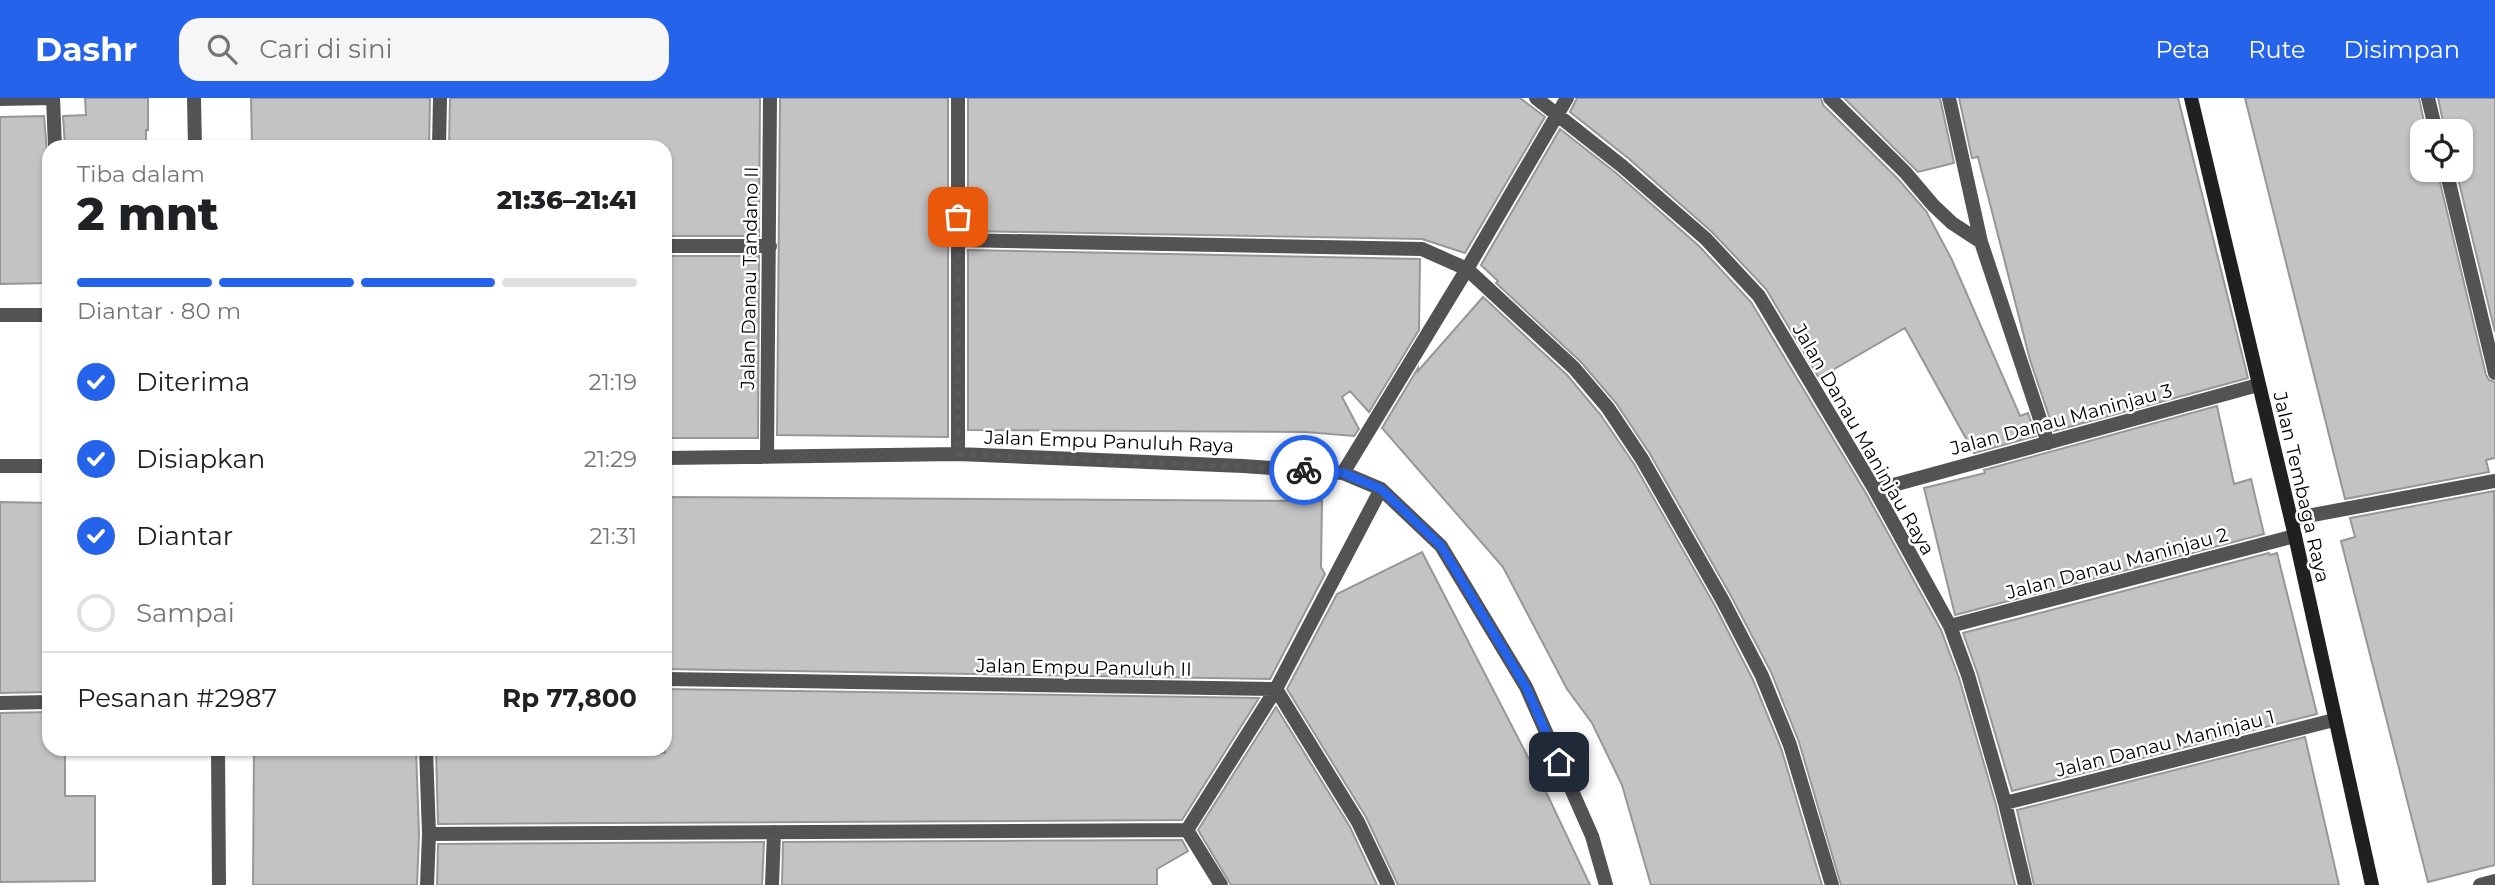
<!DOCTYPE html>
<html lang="id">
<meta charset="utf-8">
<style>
body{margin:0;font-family:Montserrat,sans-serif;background:#f6f6f6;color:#202124;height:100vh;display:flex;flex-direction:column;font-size:26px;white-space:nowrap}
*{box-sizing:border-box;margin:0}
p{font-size:23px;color:#757577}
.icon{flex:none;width:38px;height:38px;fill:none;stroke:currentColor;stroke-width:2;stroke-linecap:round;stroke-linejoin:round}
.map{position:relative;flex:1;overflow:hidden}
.details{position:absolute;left:42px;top:42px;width:630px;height:616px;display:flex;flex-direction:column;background:#fff;border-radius:21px;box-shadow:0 2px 5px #0004}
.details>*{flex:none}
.tools{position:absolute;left:2410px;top:21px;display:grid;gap:14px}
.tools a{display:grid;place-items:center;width:63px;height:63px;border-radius:14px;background:#fff;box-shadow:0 2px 5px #0004;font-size:35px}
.pin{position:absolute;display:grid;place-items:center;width:60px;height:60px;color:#fff;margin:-30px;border-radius:14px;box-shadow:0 4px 10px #0006}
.courier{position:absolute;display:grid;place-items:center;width:70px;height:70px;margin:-35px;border:5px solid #2563eb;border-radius:50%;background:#fff;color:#222;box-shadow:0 2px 9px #0007}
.summary em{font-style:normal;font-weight:800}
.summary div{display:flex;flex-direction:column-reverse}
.summary{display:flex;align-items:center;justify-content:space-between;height:119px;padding:0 35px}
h1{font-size:46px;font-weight:800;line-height:52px}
.bar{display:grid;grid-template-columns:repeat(4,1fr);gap:10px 7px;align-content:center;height:84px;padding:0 35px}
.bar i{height:9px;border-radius:5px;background:#e0e0e0}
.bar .on{background:#2563eb}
.bar p{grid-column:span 4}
.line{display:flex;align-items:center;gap:18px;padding:0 35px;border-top:2px solid #e0e0e0}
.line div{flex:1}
ol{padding:0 35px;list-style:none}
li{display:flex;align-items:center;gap:21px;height:77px}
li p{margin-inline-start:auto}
li .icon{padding:7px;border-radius:50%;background:#2563eb;color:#fff;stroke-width:4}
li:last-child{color:#757577}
li i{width:38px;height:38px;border:4px solid #e0e0e0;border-radius:50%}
header{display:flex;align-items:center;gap:42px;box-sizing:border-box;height:98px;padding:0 35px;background:#2563eb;color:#fff}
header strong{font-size:33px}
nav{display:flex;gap:38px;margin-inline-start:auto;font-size:24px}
.search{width:490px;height:63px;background:#f6f6f6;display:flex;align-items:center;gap:18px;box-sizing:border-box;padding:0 24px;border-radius:21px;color:#757577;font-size:26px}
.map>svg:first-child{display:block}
</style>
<header>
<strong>Dashr</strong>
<div class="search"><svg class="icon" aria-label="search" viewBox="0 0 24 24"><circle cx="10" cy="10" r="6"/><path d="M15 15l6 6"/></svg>Cari di sini</div>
<nav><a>Peta</a><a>Rute</a><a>Disimpan</a></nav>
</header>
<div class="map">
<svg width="2495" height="787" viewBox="0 0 2495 787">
<rect width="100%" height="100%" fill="#fff"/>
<path fill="#c3c3c3" stroke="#979797" stroke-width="2" d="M 85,0 L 148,0 L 148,32 L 146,32 L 146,49 L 65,49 L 63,18 L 86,17 Z
M 251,0 L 430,0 L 429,49 L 252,49 Z
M 450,0 L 760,0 L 759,138 L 665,138 L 665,49 L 449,49 Z
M 780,0 L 948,0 L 948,339 L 777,337 Z
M 968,0 L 1520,0 L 1545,19 L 1465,155 L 1422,141 L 968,133 Z
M 1577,0 L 1821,0 L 1823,7 L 1898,81 L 1926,113 L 1952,162 L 2020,318 L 2028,315 L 2036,338 L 1974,355 L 1905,230 L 1819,280 L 1766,191 L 1712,134 L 1628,60 L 1570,14 Z
M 1844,0 L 1940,0 L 1954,65 L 1918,74 Z
M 1959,0 L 2178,0 L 2248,280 L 2054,333 L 2030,262 L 1978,59 L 1972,60 Z
M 2245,0 L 2419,0 L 2426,33 L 2422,33 L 2422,72 L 2437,72 L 2486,277 L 2489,282 L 2495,284 L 2495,360 L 2486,362 L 2489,374 L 2345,401 Z
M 2438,0 L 2495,0 L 2495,234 L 2456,72 L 2460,72 L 2460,33 L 2445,33 Z
M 44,18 L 47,54 L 49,185 L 0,186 L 0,19 Z
M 1560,31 L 1616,75 L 1699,148 L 1751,204 L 1867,397 L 1941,532 L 1959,580 L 1996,707 L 2015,787 L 1841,787 L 1799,644 L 1771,574 L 1731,498 L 1650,356 L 1616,305 L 1581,264 L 1496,185 L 1498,183 L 1481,167 Z
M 968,152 L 1420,161 L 1419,232 L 1369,314 L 1350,293 L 1342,299 L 1359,331 L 1354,338 L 1306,334 L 968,332 Z
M 665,158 L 759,158 L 758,340 L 665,340 Z
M 1483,199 L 1567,277 L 1600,316 L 1634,366 L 1715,508 L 1753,582 L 1781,650 L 1822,787 L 1651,787 L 1622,687 L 1592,625 L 1567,591 L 1503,469 L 1382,330 L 1418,270 L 1418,273 Z
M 2217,308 L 2234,386 L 2251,381 L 2264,436 L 1955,517 L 1924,390 L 1985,375 L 1984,372 Z
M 2494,393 L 2495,767 L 2428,784 L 2341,443 L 2355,439 L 2350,420 Z
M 665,399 L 1322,403 L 1321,469 L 1325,476 L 1270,581 L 665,571 Z
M 0,404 L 49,405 L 49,594 L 0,595 Z
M 1422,454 L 1548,698 L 1590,787 L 1398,787 L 1366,719 L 1287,591 L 1337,496 Z
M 2269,455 L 2270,457 L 2277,455 L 2317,616 L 2012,693 L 1977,574 L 1963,535 Z
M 665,591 L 1259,600 L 1182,722 L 438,726 L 436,651 L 665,655 Z
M 1276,609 L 1350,729 L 1377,787 L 1231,787 L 1198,732 Z
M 49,614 L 49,651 L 65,651 L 65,698 L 95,698 L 95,783 L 0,784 L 0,615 Z
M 2305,639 L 2339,787 L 2034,787 L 2017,712 Z
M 254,651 L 416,651 L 419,736 L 417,787 L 253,787 Z
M 1182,742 L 1188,753 L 1157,771 L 1157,787 L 782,787 L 783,744 Z
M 764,744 L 762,787 L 437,787 L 438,746 Z"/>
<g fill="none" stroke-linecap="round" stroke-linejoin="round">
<path stroke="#535353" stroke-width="14" d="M 53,0 L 55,49
M 194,0 L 195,49
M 1536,0 L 1622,68 L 1706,141 L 1759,198 L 1875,392 L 1950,528 L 1968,577 L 2005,705 L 2025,787
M 1830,0 L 1905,74 L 1933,107 L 1952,125 L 1981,144
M 1949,0 L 1981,144 L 2048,345
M 2428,0 L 2436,33
M 0,1 L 53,0
M 439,49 L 440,0
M 2446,72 L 2495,275
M 958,142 L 1422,151 L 1467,171 L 1574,270 L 1608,310 L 1642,361 L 1723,503 L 1762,578 L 1790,647 L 1832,787
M 665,148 L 770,148
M 0,217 L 49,217
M 958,356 L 958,0
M 767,359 L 770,0
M 665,360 L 958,356 L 1243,368 L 1343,375 L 1381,391 L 1441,448 L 1526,589 L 1592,738 L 1606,787
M 0,368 L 49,368
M 1343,375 L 1467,171 L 1567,0
M 1875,392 L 2258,287
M 2291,421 L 2495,383
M 1950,528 L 2295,438
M 665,581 L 1276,591 L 1358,724 L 1388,787
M 0,605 L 49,604
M 218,651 L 219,787
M 426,651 L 429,736 L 427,787
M 2005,705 L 2334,622
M 1187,732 L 1276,591 L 1381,391
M 429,736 L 1187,732 L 1221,787
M 772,787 L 774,734
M 2480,787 L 2495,783"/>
<path stroke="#202020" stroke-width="14" d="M 2191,0 L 2295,438 L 2372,787"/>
</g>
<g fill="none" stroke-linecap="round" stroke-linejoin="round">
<path stroke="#595959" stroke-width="7" stroke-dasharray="0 12.6" d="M 958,119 L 958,356 L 1304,372"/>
<path stroke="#2563eb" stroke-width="9" d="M 1304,372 L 1343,375 L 1381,391 L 1441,448 L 1526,589 L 1559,664"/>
</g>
<g text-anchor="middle" stroke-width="5" stroke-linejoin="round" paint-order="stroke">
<g font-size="19" fill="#000" stroke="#fff">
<text transform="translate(749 180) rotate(-89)" y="7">Jalan Danau Tandano II</text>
<text transform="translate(2061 321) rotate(-15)" y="7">Jalan Danau Maninjau 3</text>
<text transform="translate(1864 341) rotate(60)" y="7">Jalan Danau Maninjau Raya</text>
<text transform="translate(1109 343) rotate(2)" y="7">Jalan Empu Panuluh Raya</text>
<text transform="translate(2302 389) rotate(77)" y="7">Jalan Tembaga Raya</text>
<text transform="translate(2117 465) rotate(-15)" y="7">Jalan Danau Maninjau 2</text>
<text transform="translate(1084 569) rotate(1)" y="7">Jalan Empu Panuluh II</text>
<text transform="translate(2165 645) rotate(-14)" y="7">Jalan Danau Maninjau 1</text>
</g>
</g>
</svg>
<div class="tools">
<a><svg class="icon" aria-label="locate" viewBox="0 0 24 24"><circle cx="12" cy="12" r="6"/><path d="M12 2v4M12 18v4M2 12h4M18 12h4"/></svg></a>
</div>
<div class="pin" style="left:958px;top:119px;background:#ea580c"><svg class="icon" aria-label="bag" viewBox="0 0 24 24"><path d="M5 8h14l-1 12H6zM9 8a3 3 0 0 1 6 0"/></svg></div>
<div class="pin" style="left:1559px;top:664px;background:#1f2937"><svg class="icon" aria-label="home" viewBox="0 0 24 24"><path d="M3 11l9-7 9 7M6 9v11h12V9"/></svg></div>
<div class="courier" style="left:1304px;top:372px"><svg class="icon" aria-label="bike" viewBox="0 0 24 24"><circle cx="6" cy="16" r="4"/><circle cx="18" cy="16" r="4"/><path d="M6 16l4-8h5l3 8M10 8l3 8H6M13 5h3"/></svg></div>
<section class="details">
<div class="summary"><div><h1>2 mnt</h1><p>Tiba dalam</p></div><em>21:36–21:41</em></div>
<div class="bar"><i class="on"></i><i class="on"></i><i class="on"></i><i></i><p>Diantar · 80 m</p></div>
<ol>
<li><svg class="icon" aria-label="check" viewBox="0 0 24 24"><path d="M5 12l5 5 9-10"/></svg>Diterima<p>21:19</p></li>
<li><svg class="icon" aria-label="check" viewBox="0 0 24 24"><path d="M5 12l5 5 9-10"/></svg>Disiapkan<p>21:29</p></li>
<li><svg class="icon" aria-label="check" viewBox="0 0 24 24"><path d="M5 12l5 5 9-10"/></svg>Diantar<p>21:31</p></li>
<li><i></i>Sampai</li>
</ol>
<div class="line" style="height:91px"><div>Pesanan #2987</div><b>Rp 77,800</b></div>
</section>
</div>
